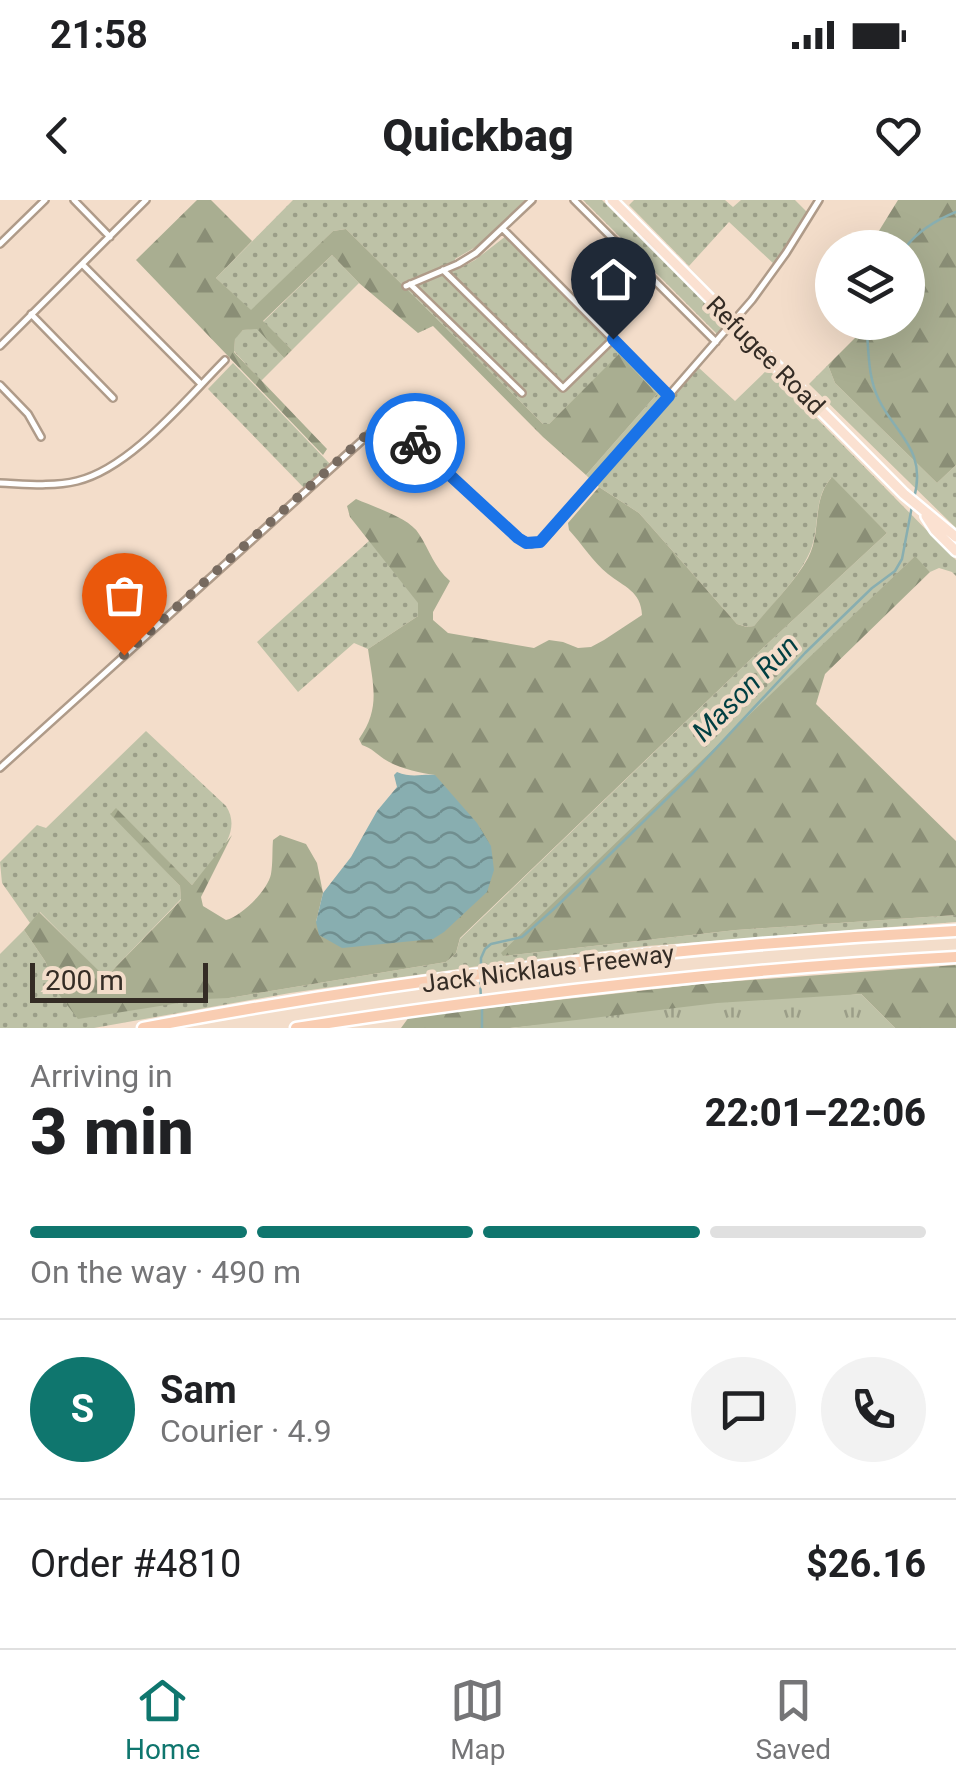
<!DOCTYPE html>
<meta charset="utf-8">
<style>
body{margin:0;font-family:Roboto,sans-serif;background:#f2f2f2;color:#202124;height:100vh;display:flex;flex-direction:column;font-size:38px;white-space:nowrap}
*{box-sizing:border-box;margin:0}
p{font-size:32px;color:#757577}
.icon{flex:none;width:55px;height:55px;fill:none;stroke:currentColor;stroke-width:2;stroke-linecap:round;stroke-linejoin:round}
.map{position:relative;height:828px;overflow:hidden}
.details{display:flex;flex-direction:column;background:#fff;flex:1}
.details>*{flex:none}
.controls{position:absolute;left:815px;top:30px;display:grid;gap:20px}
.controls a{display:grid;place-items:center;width:110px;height:110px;border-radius:50%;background:#fff;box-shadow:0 10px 40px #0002;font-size:50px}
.scale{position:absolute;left:30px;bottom:25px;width:178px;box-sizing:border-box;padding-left:10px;border:5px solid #342c25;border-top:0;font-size:28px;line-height:35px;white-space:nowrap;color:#342c25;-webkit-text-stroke:8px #f3ddca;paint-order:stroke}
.pin{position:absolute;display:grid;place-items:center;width:85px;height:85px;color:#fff;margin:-102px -42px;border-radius:50% 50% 50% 0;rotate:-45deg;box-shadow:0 0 10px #0007}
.pin .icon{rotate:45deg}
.courier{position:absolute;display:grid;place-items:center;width:100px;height:100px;margin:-50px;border:8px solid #1a73e8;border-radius:50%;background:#fff;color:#222;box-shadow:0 2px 12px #0007}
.head em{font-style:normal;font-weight:800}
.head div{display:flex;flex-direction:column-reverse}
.head{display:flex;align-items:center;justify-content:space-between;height:170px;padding:0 30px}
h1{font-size:65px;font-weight:800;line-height:75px}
.bar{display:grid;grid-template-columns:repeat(4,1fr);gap:15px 10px;align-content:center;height:120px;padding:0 30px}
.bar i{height:12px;border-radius:8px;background:#e0e0e0}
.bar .selected{background:#0f766e}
.bar p{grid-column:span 4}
.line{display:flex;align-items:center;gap:25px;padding:0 30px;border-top:2px solid #e0e0e0}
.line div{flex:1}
.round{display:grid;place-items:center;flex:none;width:105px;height:105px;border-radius:52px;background:#f2f2f2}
.status{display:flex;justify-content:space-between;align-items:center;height:70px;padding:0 50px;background:#fff;direction:ltr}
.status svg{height:28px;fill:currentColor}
header{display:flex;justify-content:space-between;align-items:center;height:130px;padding:0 30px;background:#fff;font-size:45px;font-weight:800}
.tabs{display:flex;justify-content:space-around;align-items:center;height:140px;border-top:2px solid #e0e0e0;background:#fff;font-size:28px;color:#757577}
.tabs a{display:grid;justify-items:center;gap:5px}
.tabs .selected{color:#0f766e}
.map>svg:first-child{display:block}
</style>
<div class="status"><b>21:58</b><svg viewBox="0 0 49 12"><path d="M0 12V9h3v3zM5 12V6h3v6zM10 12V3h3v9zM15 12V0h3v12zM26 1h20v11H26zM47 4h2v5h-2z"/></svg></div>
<header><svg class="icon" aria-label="back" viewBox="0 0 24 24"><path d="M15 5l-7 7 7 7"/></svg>Quickbag<svg class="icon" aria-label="heart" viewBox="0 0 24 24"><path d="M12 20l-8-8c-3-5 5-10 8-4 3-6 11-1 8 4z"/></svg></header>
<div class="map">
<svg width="956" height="828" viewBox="0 0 956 828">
<defs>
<pattern id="grass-dots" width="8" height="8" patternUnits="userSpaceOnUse" patternTransform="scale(2.5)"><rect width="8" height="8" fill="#bec2a7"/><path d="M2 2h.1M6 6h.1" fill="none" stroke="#9b9e88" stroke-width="1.8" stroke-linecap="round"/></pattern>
<pattern id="forest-firs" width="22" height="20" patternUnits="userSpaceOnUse" patternTransform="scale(2.5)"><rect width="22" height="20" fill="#a9ae91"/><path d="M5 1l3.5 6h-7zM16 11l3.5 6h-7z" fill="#8a8e76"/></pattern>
<pattern id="park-tufts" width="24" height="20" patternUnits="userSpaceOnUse" patternTransform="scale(2.5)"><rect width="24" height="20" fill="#bec2a7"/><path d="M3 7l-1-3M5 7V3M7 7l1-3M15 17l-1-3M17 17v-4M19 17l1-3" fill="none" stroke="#9b9e88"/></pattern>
<pattern id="water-waves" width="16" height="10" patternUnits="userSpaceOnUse" patternTransform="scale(2.5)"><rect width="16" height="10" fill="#88aeb0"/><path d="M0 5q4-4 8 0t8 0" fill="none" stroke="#708e8f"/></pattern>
</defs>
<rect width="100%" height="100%" fill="#f3ddca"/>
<path fill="url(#grass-dots)" d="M 293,0 L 525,0 L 479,45 L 455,59 L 458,69 L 475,60 L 506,36 L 663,194 L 663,198 L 592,281 L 586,275 L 657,194 L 619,155 L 549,224 L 543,224 L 346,29 L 333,31 L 251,111 L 216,78 Z
M 583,0 L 602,0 L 721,118 L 724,126 L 718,135 Z
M 634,0 L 725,0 L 733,7 L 741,0 L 795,0 L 807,12 L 774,64 L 729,22 L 689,66 L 629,5 Z
M 332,55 L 359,83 L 292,150 L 263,122 Z
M 257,128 L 284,158 L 261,181 L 234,151 L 235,138 L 243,130 Z
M 233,163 L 330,264 L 304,288 L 208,189 Z
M 828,165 L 835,183 L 937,283 L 956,265 L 956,328 L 809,184 Z
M 698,167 L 735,201 L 768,169 L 956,360 L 956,376 L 952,372 L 939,368 L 930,372 L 914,357 L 503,756 L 736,730 L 956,715 L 956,722 L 647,746 L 493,764 L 290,793 L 94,828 L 0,828 L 0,754 L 24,730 L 45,761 L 57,792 L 229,798 L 446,762 L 456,753 L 460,739 L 752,458 L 887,333 L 831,278 C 811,301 822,332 807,358 C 794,383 772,405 754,426 L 748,427 L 737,424 L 639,313 L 596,285 Z
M 370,340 L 418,402 L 418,416 L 368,449 L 354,443 L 298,492 L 257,442 Z
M 146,531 L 226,606 C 245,635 210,663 192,685 L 116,609 L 111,613 L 180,686 L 181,699 L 109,774 L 102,775 L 40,712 L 30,723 L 2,683 L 0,662 L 37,625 L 46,628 Z"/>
<path fill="url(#forest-firs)" d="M 197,0 L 211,0 L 252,41 L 216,78 L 251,110 L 333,31 L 346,29 L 543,224 L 549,224 L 619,154 L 657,194 L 586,275 L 543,237 L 433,126 L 418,133 L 359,83 L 332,55 L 263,121 L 292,150 L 284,158 L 257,129 L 243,130 L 235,139 L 234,152 L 327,249 L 323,255 L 136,60 Z
M 898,0 L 956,0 L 956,265 L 937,283 L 835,183 L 828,165 L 856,137 L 843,123 L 908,122 L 908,48 L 869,47 Z
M 832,277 L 887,333 L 752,458 L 460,738 L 456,753 L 446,762 L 229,798 L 204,799 L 78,819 L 57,792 L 45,761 L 24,730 L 39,712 L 103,775 L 109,774 L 181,700 L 180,686 L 110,614 L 116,608 L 192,685 L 232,635 L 201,697 L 203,706 L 226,720 C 242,716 268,690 271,674 C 273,663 272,651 273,640 L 280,635 L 306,644 L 317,663 L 323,693 L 316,722 L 435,575 C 420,573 397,568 384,559 C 375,553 373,549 362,545 L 359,539 C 381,508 373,485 368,449 L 418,416 L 418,403 L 350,317 L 347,306 L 356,299 C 374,307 410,318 419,334 C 430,351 434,367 450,381 L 433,412 L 433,420 L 448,433 L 534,448 L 549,440 L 563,442 L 578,448 L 591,447 L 604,440 L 642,415 C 641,391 624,387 608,374 C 593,362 582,344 569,330 L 568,323 L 599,287 L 639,313 L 737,424 L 747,427 L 754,426 C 772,404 794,383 808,358 C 822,332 811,300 832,277 Z
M 915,356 L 930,372 L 825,474 L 816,504 L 956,641 L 956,715 L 736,730 L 503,756 L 501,753 Z
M 956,765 L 956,828 L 895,828 L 861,794 L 510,828 L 401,828 L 409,817 L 433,814 L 710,783 Z"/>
<path fill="url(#park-tufts)" d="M 861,794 L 895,828 L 510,828 L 717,803 Z"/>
<path fill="url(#water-waves)" d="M 397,572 C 411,578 421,574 435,575 L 477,623 L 491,646 L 494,670 L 487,692 L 444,732 L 433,739 L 342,748 L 319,735 L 316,722 L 323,693 L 351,657 L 377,611 L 397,587 L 394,575 Z"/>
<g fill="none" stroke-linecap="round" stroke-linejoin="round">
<path stroke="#88aeb0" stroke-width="2.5" d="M 905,48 C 919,30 936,20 956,12
M 866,122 C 869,148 867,176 879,200 C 897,236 927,250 914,298
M 481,770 L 481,758 L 485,749 L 491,744 L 522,737 L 556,707 L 693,573 L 805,453 L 872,388 L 895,371 L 902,359 L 912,306
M 480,778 L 481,800
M 482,807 L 482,828"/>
<defs>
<path id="minor" d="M 74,0 L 110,37
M 574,0 L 716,142
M 503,29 L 669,196
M 0,44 L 45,0
M 82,64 L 200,183
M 443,70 L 563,188 L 613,139
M 410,84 L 522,193
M 406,86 L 458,64 L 476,53 L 532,0
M 31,114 L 113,198
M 0,146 L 146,0
M 0,185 L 28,214 L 41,237
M 0,283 C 26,284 52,287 77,281 C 131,268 186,199 225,160
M 0,568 L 377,227 L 388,224 L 400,230 L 518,338 L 531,344 L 543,340 L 752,100 L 786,53 L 819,0"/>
<path id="primary" d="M 612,0 L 904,294 L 956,337
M 926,316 L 935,330 L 956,351"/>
<path id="motorway" d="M 143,828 C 411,777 684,745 956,731
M 296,828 C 515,794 734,769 956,757"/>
</defs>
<use href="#minor" stroke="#af9b89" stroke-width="10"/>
<use href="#primary" stroke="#fff" stroke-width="14"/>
<use href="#motorway" stroke="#fff" stroke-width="15"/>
<use href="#minor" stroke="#fff" stroke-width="5"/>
<use href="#primary" stroke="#fbe1d1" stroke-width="9"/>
<use href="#motorway" stroke="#f9cdb2" stroke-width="10"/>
</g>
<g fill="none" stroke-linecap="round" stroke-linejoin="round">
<path stroke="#776a5f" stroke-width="10" stroke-dasharray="0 18" d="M 124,455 L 372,230 C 392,219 401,231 415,243"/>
<path stroke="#1a73e8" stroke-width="12" d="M 415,243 L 518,338 L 526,343 L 540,342 L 669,196 L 613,139"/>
</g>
<g text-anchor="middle" stroke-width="8" stroke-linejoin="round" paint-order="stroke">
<g font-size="25" fill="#342c25" stroke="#f3ddca">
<text transform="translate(766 155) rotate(45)" y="9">Refugee Road</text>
<text transform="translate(548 768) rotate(-7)" y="9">Jack Nicklaus Freeway</text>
</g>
<g font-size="28" font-style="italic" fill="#013f42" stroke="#f3ddca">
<text transform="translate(745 488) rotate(-45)" y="10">Mason Run</text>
</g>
</g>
</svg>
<div class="controls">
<a><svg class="icon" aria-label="layers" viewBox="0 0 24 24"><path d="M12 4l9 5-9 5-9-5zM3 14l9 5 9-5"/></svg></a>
</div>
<div class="scale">200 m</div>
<div class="pin" style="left:124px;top:455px;background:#ea580c"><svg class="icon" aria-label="bag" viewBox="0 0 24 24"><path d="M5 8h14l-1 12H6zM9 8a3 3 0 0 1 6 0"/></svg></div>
<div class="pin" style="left:613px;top:139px;background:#1f2937"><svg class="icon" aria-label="home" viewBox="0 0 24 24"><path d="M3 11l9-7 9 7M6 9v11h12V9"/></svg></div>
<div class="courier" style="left:415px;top:243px"><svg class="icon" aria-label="bike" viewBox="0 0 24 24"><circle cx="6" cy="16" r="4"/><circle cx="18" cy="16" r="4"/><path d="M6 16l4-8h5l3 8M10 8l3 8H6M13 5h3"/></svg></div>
</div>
<section class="details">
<div class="head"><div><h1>3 min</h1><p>Arriving in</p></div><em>22:01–22:06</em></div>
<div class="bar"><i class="selected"></i><i class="selected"></i><i class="selected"></i><i></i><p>On the way · 490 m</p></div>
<div class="line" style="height:180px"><b class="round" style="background:#0f766e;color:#fff">S</b><div><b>Sam</b><p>Courier · 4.9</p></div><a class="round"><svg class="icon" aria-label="chat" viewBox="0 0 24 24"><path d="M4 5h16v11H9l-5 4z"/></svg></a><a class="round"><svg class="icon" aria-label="phone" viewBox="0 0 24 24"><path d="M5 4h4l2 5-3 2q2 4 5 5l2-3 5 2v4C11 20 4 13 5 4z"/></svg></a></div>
<div class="line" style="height:130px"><div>Order #4810</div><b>$26.16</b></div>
</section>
<nav class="tabs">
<a class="selected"><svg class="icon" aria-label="home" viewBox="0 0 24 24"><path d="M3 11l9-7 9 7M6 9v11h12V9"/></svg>Home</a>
<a><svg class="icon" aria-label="map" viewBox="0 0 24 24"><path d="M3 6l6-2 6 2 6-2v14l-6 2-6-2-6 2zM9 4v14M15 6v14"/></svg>Map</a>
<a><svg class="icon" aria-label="saved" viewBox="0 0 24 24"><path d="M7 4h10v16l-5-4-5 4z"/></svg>Saved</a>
</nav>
